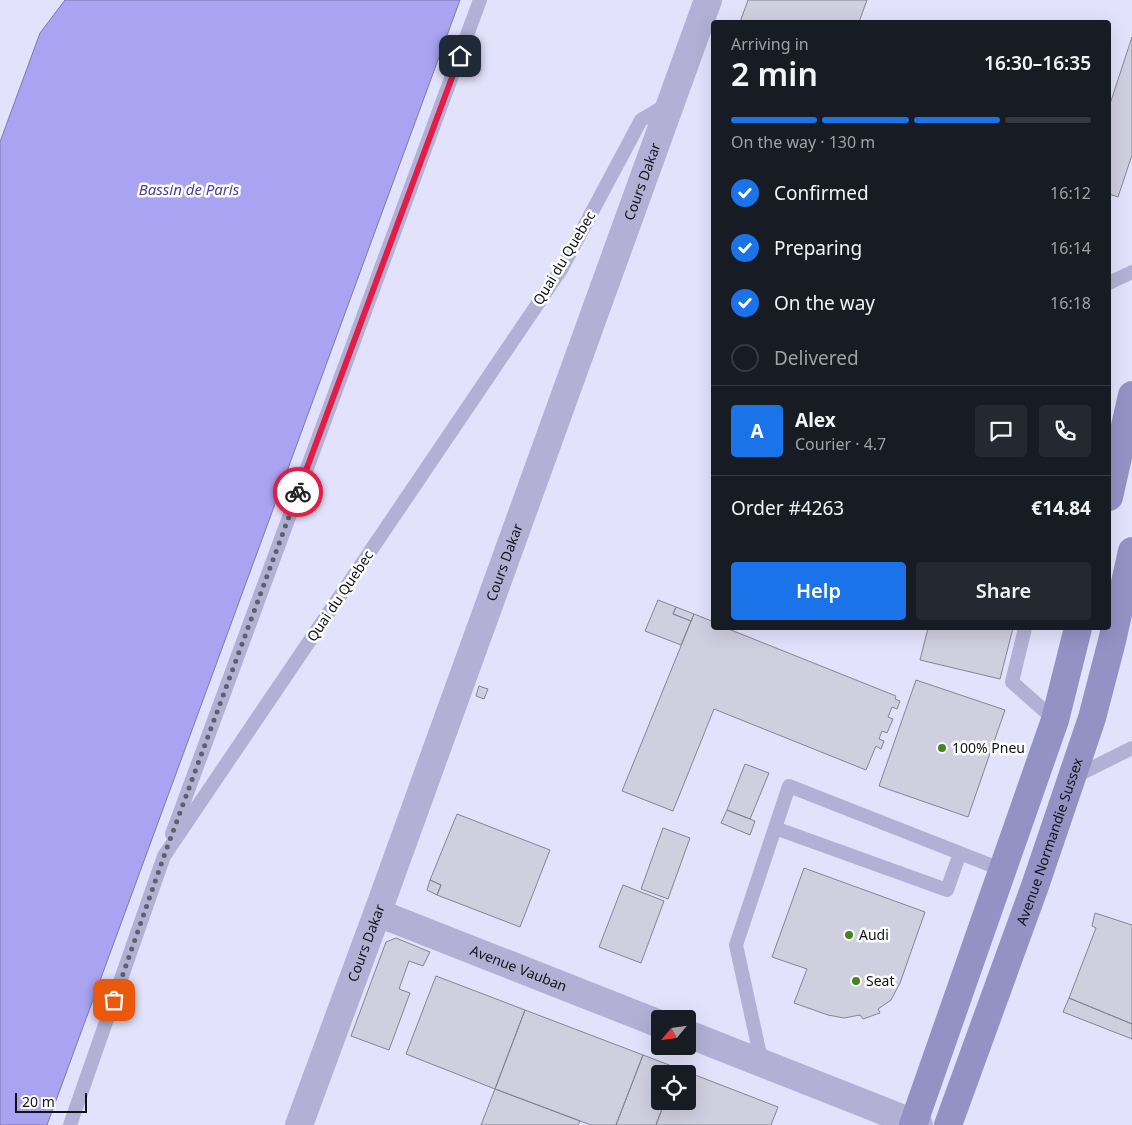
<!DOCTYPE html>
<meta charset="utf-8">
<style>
body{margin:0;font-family:"Noto Sans",sans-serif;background:#242831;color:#f1f3f6;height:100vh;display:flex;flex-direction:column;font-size:19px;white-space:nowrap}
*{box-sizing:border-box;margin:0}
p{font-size:16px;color:#9ea1a6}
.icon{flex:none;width:28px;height:28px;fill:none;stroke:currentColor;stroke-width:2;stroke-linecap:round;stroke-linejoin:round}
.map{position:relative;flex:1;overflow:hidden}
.panel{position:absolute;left:711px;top:20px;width:400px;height:610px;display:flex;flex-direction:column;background:#171b24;border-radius:5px;box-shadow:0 5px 20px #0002}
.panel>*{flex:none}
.needle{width:32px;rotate:241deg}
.tools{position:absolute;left:651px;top:1010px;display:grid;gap:10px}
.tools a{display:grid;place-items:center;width:45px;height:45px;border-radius:5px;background:#171b24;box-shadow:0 5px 20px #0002;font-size:25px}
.scale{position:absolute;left:15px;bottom:12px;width:72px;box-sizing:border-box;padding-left:5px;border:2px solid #121218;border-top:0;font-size:14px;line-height:18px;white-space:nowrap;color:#121218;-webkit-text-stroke:4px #fefefe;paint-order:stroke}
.pin{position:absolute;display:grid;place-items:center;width:42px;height:42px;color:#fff;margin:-21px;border-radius:10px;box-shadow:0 2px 8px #0006}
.courier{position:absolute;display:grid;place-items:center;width:50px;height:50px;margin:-25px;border:4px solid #e11d48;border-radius:50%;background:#fff;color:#222;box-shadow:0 1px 6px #0007}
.head em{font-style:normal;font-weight:600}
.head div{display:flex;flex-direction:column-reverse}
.head{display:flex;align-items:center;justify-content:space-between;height:85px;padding:0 20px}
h1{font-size:32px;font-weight:600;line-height:38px}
.bar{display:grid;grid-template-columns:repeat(4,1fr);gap:8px 5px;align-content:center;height:60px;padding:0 20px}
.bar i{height:6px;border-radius:4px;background:#363941}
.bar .selected{background:#1a73e8}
.bar p{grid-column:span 4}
.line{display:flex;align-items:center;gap:12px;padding:0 20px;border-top:1px solid #363941}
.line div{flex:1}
.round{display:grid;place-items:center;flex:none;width:52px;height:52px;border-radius:5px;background:#242831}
ol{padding:0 20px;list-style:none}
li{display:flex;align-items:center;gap:15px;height:55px}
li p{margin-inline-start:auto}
li .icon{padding:5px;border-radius:50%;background:#1a73e8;color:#fff;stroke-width:4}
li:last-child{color:#9ea1a6}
li i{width:28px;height:28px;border:2px solid #363941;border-radius:50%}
.button{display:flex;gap:10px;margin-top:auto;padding:10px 20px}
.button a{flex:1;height:58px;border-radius:5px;background:#1a73e8;color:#fff;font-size:20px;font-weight:600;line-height:58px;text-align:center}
.button a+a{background:#242831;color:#f1f3f6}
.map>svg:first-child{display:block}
</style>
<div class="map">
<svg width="1132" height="1125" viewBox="0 0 1132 1125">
<rect width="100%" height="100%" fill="#f0f0fe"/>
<path fill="#e3e2fc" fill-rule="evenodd" d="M 0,0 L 65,0 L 40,33 L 0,142 Z
M 460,0 L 1132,0 L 1132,1125 L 47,1125 ZM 714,22 L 1109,22 L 1109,628 L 714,628 ZM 660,1019 L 688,1019 L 688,1046 L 660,1046 ZM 660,1074 L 688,1074 L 688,1101 L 660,1101 Z"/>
<path fill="#a9a3f2" stroke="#7c78b1" d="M 65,0 L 460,0 L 47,1125 L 0,1125 L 0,142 L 40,33 Z"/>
<path fill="#cfcfe0" stroke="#858495" d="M 748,0 L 867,0 L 859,22 L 740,22 Z
M 1132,37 L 1132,155 L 1118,197 L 1109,194 L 1109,107 Z
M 658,600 L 676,607 L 673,614 L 691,621 L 681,645 L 645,631 Z
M 676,607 L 694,614 L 691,621 L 673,614 Z
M 694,614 L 714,622 L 714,628 L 726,628 L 896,696 L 895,699 L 900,701 L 897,709 L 892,707 L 888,717 L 893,719 L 887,733 L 882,731 L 879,739 L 884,741 L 881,749 L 876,746 L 866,770 L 714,709 L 673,811 L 622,791 Z
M 928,628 L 1013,628 L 1000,679 L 920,660 Z
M 916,680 L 1005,710 L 968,817 L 879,786 Z
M 479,686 L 488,689 L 484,699 L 476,696 Z
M 745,764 L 769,773 L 750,819 L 727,810 Z
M 727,810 L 755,821 L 750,835 L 721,823 Z
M 457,814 L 550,850 L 520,927 L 437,895 L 441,885 L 430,880 Z
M 663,828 L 690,838 L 668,899 L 641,889 Z
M 804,868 L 925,912 L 900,983 L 891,1000 L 878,1009 L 880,1013 L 863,1019 L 860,1015 L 844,1018 L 828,1015 L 794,1003 L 807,969 L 772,957 Z
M 430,880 L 441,885 L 437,895 L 427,890 Z
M 623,885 L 664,901 L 641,963 L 599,947 Z
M 1095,913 L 1132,925 L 1132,1024 L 1069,998 L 1096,928 L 1092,926 Z
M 396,938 L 430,952 L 423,966 L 409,961 L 399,989 L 410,993 L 389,1050 L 351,1036 L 386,942 Z
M 436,976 L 525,1010 L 495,1089 L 406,1054 Z
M 1069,998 L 1132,1024 L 1132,1039 L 1063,1012 Z
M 525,1010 L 643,1055 L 616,1125 L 591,1125 L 495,1089 Z
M 643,1055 L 677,1068 L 675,1074 L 660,1074 L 660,1101 L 665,1101 L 656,1125 L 616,1125 Z
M 677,1068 L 778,1107 L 771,1125 L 656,1125 L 665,1101 L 688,1101 L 688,1074 L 675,1074 Z
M 495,1089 L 580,1121 L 578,1125 L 481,1125 Z"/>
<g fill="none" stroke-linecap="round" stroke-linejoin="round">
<path stroke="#b2b1d5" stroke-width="14" d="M 1109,283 L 1132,272
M 1025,628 L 1012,682 L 1055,720
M 1072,778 L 1132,748
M 775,828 L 947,890 L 960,853
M 172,834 L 480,0
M 762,1064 L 736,945 L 789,786 L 1003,870
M 70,1125 L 164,856 L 562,268 L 641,120 L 668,104"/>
<g stroke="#b2b1d5" stroke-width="28">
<path id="s1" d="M 378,913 L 660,1024"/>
<path d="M 688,1034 L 919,1125"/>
<path id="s2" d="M 299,1125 L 381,903 L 708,0"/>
</g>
<g stroke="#9491c5" stroke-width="28">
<path d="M 1109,497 L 1132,395"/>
<path d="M 913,1125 L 1055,720 L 1078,628"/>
<path id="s3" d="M 948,1125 L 1035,886 L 1092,718 L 1112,641 L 1132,551"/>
</g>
</g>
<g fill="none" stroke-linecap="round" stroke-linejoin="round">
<path stroke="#606068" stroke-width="5" stroke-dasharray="0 9" d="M 114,1000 L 164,856 L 298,492"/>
<path stroke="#e11d48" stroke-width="6" d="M 298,492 L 460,56"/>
</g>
<g fill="#468423" stroke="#fefefe" stroke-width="2">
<circle cx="942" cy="748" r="5"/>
<circle cx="849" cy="935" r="5"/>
<circle cx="856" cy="981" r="5"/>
</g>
<g text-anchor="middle" stroke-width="5" stroke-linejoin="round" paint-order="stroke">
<g font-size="14" fill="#121218" stroke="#fefefe">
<text dy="5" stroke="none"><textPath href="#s2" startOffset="1004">Cours Dakar</textPath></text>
<text transform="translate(564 258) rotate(-59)" y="5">Quai du Quebec</text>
<text dy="5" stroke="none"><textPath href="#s2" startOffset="599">Cours Dakar</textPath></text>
<text transform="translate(340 596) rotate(-56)" y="5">Quai du Quebec</text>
<text dy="5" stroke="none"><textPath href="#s3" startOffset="301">Avenue Normandie Sussex</textPath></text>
<text dy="5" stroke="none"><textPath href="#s2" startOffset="194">Cours Dakar</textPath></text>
<text dy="5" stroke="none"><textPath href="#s1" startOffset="151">Avenue Vauban</textPath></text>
</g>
<g font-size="14" fill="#121218" stroke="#fefefe" text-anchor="start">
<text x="952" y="753">100% Pneu</text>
<text x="859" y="940">Audi</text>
<text x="866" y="986">Seat</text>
</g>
<g font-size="15" font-style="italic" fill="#4e3e99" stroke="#fefefe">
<text x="189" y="195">Bassin de Paris</text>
</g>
</g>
</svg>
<div class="tools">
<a><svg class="needle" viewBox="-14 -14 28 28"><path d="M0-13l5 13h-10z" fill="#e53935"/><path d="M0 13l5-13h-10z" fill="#9ea1a6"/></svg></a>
<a><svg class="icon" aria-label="locate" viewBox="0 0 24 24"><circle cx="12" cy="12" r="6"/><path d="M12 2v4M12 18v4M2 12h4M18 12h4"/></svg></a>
</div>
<div class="scale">20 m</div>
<div class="pin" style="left:114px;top:1000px;background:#ea580c"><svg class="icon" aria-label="bag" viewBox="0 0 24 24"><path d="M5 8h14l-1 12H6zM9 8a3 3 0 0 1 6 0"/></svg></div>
<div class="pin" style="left:460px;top:56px;background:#1f2937"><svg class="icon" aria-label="home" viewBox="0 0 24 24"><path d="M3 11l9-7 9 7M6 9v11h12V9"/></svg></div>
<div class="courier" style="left:298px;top:492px"><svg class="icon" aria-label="bike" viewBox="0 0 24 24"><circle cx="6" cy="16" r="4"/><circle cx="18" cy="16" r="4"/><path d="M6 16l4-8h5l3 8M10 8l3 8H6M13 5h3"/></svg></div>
<section class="panel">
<div class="head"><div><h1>2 min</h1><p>Arriving in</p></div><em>16:30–16:35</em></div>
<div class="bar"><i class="selected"></i><i class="selected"></i><i class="selected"></i><i></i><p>On the way · 130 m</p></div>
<ol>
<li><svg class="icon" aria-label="check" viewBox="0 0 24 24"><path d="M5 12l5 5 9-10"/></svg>Confirmed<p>16:12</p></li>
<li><svg class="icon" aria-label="check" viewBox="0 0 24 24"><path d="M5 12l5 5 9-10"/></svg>Preparing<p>16:14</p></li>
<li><svg class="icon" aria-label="check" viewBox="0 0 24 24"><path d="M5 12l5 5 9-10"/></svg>On the way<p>16:18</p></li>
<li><i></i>Delivered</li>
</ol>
<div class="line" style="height:90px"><b class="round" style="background:#1a73e8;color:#fff">A</b><div><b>Alex</b><p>Courier · 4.7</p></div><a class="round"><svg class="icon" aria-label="chat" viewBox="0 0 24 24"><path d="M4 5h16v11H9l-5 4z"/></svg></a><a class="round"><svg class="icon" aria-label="phone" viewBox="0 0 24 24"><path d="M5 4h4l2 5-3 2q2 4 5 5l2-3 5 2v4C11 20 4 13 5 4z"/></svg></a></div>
<div class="line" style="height:65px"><div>Order #4263</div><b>€14.84</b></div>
<div class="button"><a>Help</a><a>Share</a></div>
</section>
</div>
